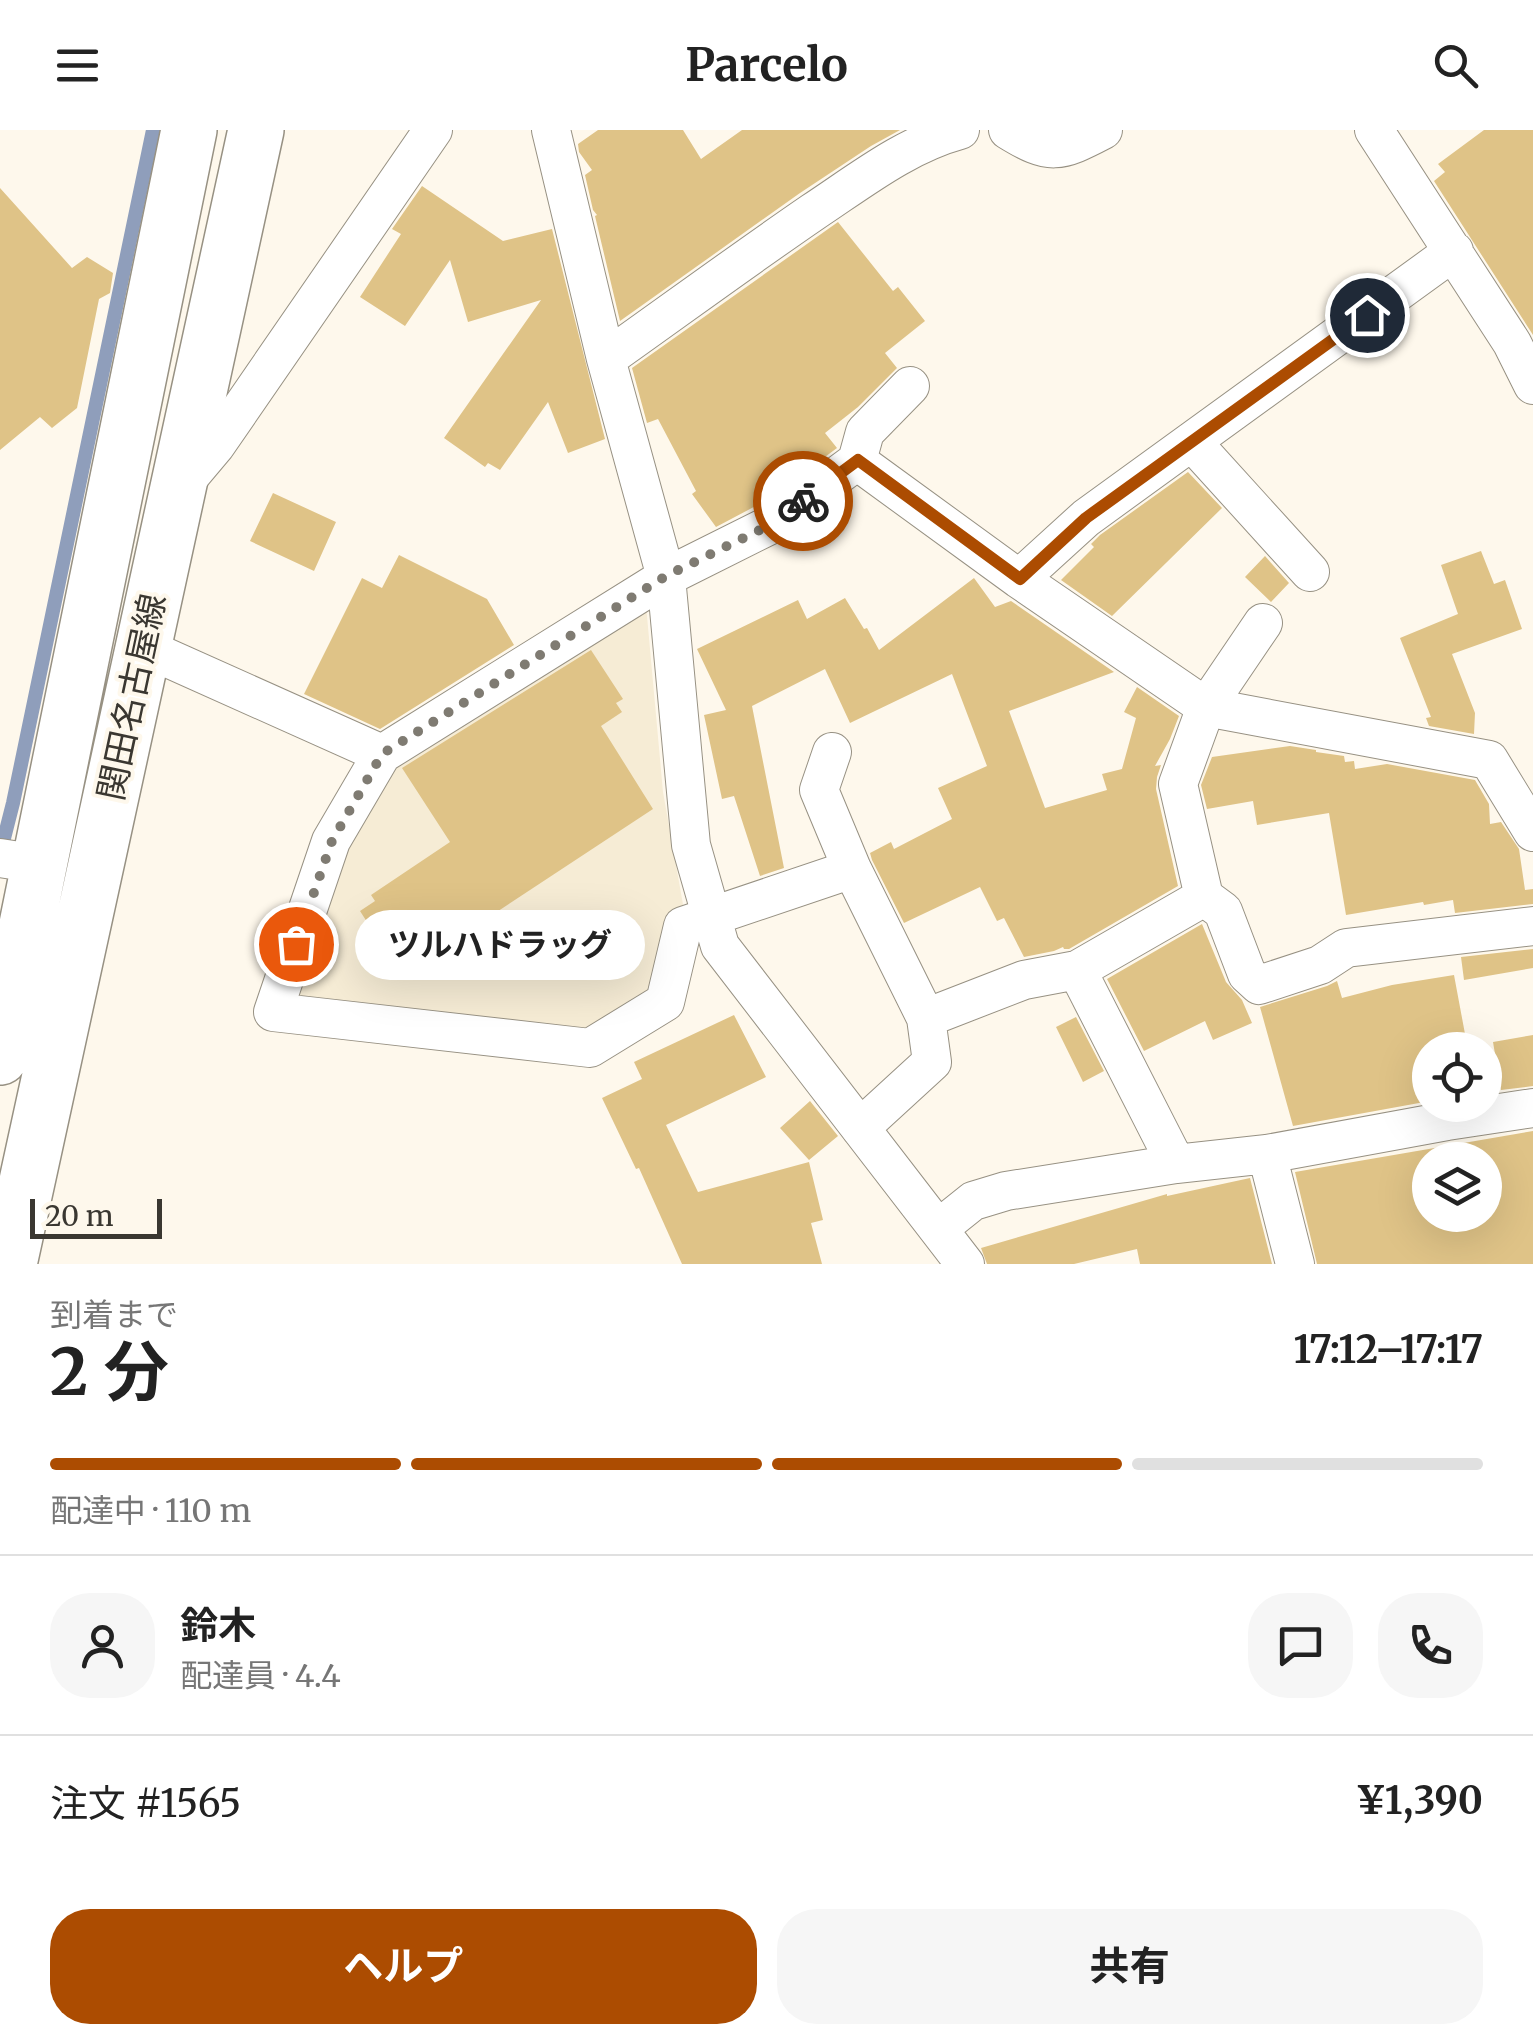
<!DOCTYPE html>
<html lang="ja">
<meta charset="utf-8">
<style>
body{margin:0;font-family:Merriweather,"Noto Sans JP",serif;background:#f6f6f6;color:#222;height:100vh;display:flex;flex-direction:column;font-size:38px;white-space:nowrap}
*{box-sizing:border-box;margin:0}
p{font-size:32px;color:#767676}
.icon{flex:none;width:55px;height:55px;fill:none;stroke:currentColor;stroke-width:2;stroke-linecap:round;stroke-linejoin:round}
.map{position:relative;height:1134px;overflow:hidden}
.details{display:flex;flex-direction:column;background:#fff;flex:1}
.details>*{flex:none}
.fabs{position:absolute;left:1412px;top:902px;display:grid;gap:20px}
.fabs a{display:grid;place-items:center;width:90px;height:90px;border-radius:50%;background:#fff;box-shadow:0 10px 40px #0002;font-size:50px}
.scale{position:absolute;left:30px;bottom:25px;width:132px;box-sizing:border-box;padding-left:10px;border:5px solid #3a3731;border-top:0;font-size:28px;line-height:35px;white-space:nowrap;color:#3a3731;-webkit-text-stroke:8px #fef8ec;paint-order:stroke}
.pin{position:absolute;display:grid;place-items:center;width:85px;height:85px;color:#fff;margin:-42px;border:5px solid #fff;border-radius:50%;box-shadow:0 2px 10px #0007}
.courier{position:absolute;display:grid;place-items:center;width:100px;height:100px;margin:-50px;border:8px solid #ac4c01;border-radius:50%;background:#fff;color:#222;box-shadow:0 2px 12px #0007}
.bubble{position:absolute;height:70px;border-radius:35px;background:#fff;box-shadow:0 10px 40px #0002;font-size:32px;font-weight:700;line-height:70px;text-align:center}
.head em{font-style:normal;font-weight:700}
.head div{display:flex;flex-direction:column-reverse}
.head{display:flex;align-items:center;justify-content:space-between;height:170px;padding:0 50px}
h1{font-size:65px;font-weight:700;line-height:75px}
.bar{display:grid;grid-template-columns:repeat(4,1fr);gap:15px 10px;align-content:center;height:120px;padding:0 50px}
.bar i{height:12px;border-radius:8px;background:#e0e0e0}
.bar .current{background:#ac4c01}
.bar p{grid-column:span 4}
.line{display:flex;align-items:center;gap:25px;padding:0 50px;border-top:2px solid #e0e0e0}
.line div{flex:1}
.round{display:grid;place-items:center;flex:none;width:105px;height:105px;border-radius:40px;background:#f6f6f6}
.primary-button{display:flex;gap:20px;margin-top:auto;padding:20px 50px}
.primary-button a{flex:1;height:115px;border-radius:40px;background:#ac4c01;color:#fff;font-size:40px;font-weight:700;line-height:115px;text-align:center}
.primary-button a+a{background:#f6f6f6;color:#222}
header{display:flex;justify-content:space-between;align-items:center;height:130px;padding:0 50px;background:#fff;font-size:45px;font-weight:700}
.map>svg:first-child{display:block}
</style>
<header><svg class="icon" aria-label="menu" viewBox="0 0 24 24"><path d="M4 6h16M4 12h16M4 18h16"/></svg>Parcelo<svg class="icon" aria-label="search" viewBox="0 0 24 24"><circle cx="10" cy="10" r="6"/><path d="M15 15l6 6"/></svg></header>
<div class="map">
<svg width="1533" height="1134" viewBox="0 0 1533 1134">
<rect width="100%" height="100%" fill="#fef8ec"/>
<path fill="#f6ecd5" d="M 646,475 L 663,662 L 684,780 L 660,868 L 588,909 L 281,878 L 381,636 Z"/>
<g fill="none" stroke-linecap="round" stroke-linejoin="round">
<path stroke="#8f9ebb" stroke-width="14" d="M 0,724 L 13,673 L 153,0"/>
</g>
<path fill="#dfc387" fill-rule="evenodd" d="M 598,0 L 683,0 L 701,29 L 742,0 L 900,0 L 871,16 L 800,63 L 620,191 L 595,86 L 597,85 L 593,80 L 585,45 L 592,40 L 579,22 L 578,14 Z
M 1484,0 L 1533,0 L 1533,205 L 1434,51 L 1445,42 L 1438,34 Z
M 422,56 L 503,111 L 552,99 L 605,309 L 568,323 L 548,272 L 500,340 L 488,333 L 485,337 L 444,308 L 541,170 L 468,192 L 450,130 L 405,196 L 360,167 L 401,104 L 392,99 Z
M 0,58 L 72,138 L 87,127 L 113,143 L 110,163 L 99,169 L 77,278 L 52,298 L 40,287 L 0,320 Z
M 838,92 L 893,161 L 898,157 L 925,191 L 885,223 L 897,238 L 858,277 L 825,303 L 837,318 L 767,370 L 716,397 L 692,364 L 696,361 L 658,289 L 647,293 L 632,238 Z
M 1188,342 L 1222,378 L 1112,486 L 1061,450 L 1094,417 L 1091,414 L 1100,405 Z
M 273,363 L 336,392 L 314,441 L 250,411 Z
M 1481,421 L 1494,454 L 1505,450 L 1522,499 L 1452,524 L 1475,583 L 1474,604 L 1429,596 L 1426,588 L 1431,587 L 1400,508 L 1458,484 L 1441,435 Z
M 399,425 L 487,469 L 514,515 L 380,599 L 304,564 L 362,448 L 382,458 Z
M 1265,426 L 1289,453 L 1271,472 L 1245,447 Z
M 974,448 L 995,477 L 1011,471 L 1114,542 L 1009,581 L 1045,678 L 1107,660 L 1102,644 L 1122,639 L 1136,588 L 1124,582 L 1137,557 L 1179,586 L 1170,609 L 1155,636 L 1161,635 L 1157,647 L 1156,659 L 1178,756 L 1069,819 L 1064,819 L 1063,817 L 1054,821 L 1024,827 L 1004,788 L 997,791 L 980,757 L 904,793 L 872,730 L 870,723 L 891,712 L 894,719 L 952,689 L 938,658 L 987,636 L 952,544 L 850,593 L 825,539 L 752,576 L 784,738 L 760,746 L 734,666 L 722,669 L 704,585 L 726,580 L 697,519 L 798,470 L 807,489 L 845,468 L 864,499 L 867,498 L 879,520 Z
M 591,520 L 623,569 L 616,573 L 622,582 L 601,596 L 653,679 L 401,845 L 360,781 L 375,771 L 371,765 L 450,712 L 402,638 Z
M 1290,616 L 1316,620 L 1316,622 L 1344,626 L 1345,632 L 1354,631 L 1355,639 L 1387,634 L 1475,650 L 1489,674 L 1490,694 L 1501,692 L 1519,719 L 1525,760 L 1533,759 L 1533,774 L 1455,783 L 1453,770 L 1424,775 L 1423,772 L 1346,785 L 1329,683 L 1257,695 L 1253,671 L 1207,679 L 1201,655 L 1212,627 Z
M 1202,794 L 1226,852 L 1242,870 L 1252,893 L 1213,910 L 1205,891 L 1144,921 L 1107,849 Z
M 1533,819 L 1533,838 L 1464,850 L 1461,827 Z
M 1454,845 L 1468,920 L 1430,920 L 1430,971 L 1293,996 L 1260,877 L 1327,856 L 1337,851 L 1342,868 L 1392,855 Z
M 734,885 L 766,947 L 666,995 L 698,1062 L 809,1032 L 823,1090 L 811,1093 L 822,1134 L 682,1134 L 639,1038 L 636,1039 L 602,968 L 642,949 L 634,932 Z
M 1076,887 L 1104,941 L 1083,952 L 1056,897 Z
M 1533,905 L 1533,956 L 1501,960 L 1493,912 Z
M 810,971 L 838,1006 L 809,1030 L 780,998 Z
M 1533,1001 L 1533,1134 L 1317,1134 L 1295,1042 ZM 1430,1030 L 1485,1030 L 1485,1085 L 1430,1085 Z
M 1250,1048 L 1272,1134 L 1140,1134 L 1137,1119 L 1074,1134 L 987,1134 L 981,1118 L 1167,1064 L 1167,1066 Z"/>
<g fill="none" stroke-linecap="round" stroke-linejoin="round">
<defs>
<path id="street" d="M 551,0 L 606,229 L 666,447 L 691,715 L 720,816 L 965,1134
M 1008,0 C 1050,26 1059,23 1103,0
M 1374,0 L 1512,213 L 1533,255
M 606,229 C 675,180 743,130 813,82 C 860,51 905,15 960,0
M 1192,312 L 1310,442
M 857,331 L 1019,449 L 1206,577 L 1489,630 L 1533,702
M 184,353 L 216,315 L 433,0
M 1019,449 L 1086,388 L 1454,121
M 1263,493 L 1206,577 L 1178,654 L 1204,767 L 1223,781 L 1247,844 L 1259,855 L 1320,835 L 1346,818 L 1533,796
M 143,517 L 382,624
M 832,622 L 819,660 L 852,739 L 926,888 L 932,932 L 860,998
M 0,728 L 39,734
M 852,739 L 683,796 L 665,872 L 590,918 L 273,882 L 331,711 L 382,624 L 666,447 L 772,394 L 857,331 L 865,302 L 910,256
M 1077,840 L 1176,1034
M 926,888 L 1024,850 L 1077,840 L 1204,767
M 1267,1024 L 1295,1134
M 938,1099 L 973,1071 L 1006,1061 L 1176,1034 L 1267,1024 L 1447,991 L 1533,978"/>
<path id="primary" d="M 0,927 L 189,0
M 9,1134 L 256,0"/>
</defs>
<use href="#street" stroke="#979183" stroke-width="40"/>
<use href="#primary" stroke="#979183" stroke-width="58"/>
<use href="#street" stroke="#fff" stroke-width="38"/>
<use href="#primary" stroke="#fff" stroke-width="55"/>
</g>
<g fill="none" stroke-linecap="round" stroke-linejoin="round">
<path stroke="#7f7b72" stroke-width="10" stroke-dasharray="0 18" d="M 296,814 L 332,711 L 382,624 L 666,446 L 772,394 L 803,371"/>
<path stroke="#ac4c01" stroke-width="12" d="M 803,371 L 858,330 L 1020,449 L 1086,388 L 1367,185"/>
</g>
<g text-anchor="middle" stroke-width="8" stroke-linejoin="round" paint-order="stroke">
<g font-size="35" fill="#3a3731" stroke="#fef8ec">
<text transform="translate(132 567) rotate(-78)" y="12">関田名古屋線</text>
</g>
</g>
</svg>
<div class="fabs">
<a><svg class="icon" aria-label="locate" viewBox="0 0 24 24"><circle cx="12" cy="12" r="6"/><path d="M12 2v4M12 18v4M2 12h4M18 12h4"/></svg></a>
<a><svg class="icon" aria-label="layers" viewBox="0 0 24 24"><path d="M12 4l9 5-9 5-9-5zM3 14l9 5 9-5"/></svg></a>
</div>
<div class="scale">20 m</div>
<div class="pin" style="left:296px;top:814px;background:#ea580c"><svg class="icon" aria-label="bag" viewBox="0 0 24 24"><path d="M5 8h14l-1 12H6zM9 8a3 3 0 0 1 6 0"/></svg></div>
<div class="pin" style="left:1367px;top:185px;background:#1f2937"><svg class="icon" aria-label="home" viewBox="0 0 24 24"><path d="M3 11l9-7 9 7M6 9v11h12V9"/></svg></div>
<div class="courier" style="left:803px;top:371px"><svg class="icon" aria-label="bike" viewBox="0 0 24 24"><circle cx="6" cy="16" r="4"/><circle cx="18" cy="16" r="4"/><path d="M6 16l4-8h5l3 8M10 8l3 8H6M13 5h3"/></svg></div>
<div class="bubble" style="left:355px;top:780px;width:290px">ツルハドラッグ</div>
</div>
<section class="details">
<div class="head"><div><h1>2 分</h1><p>到着まで</p></div><em>17:12–17:17</em></div>
<div class="bar"><i class="current"></i><i class="current"></i><i class="current"></i><i></i><p>配達中 · 110 m</p></div>
<div class="line" style="height:180px"><a class="round"><svg class="icon" aria-label="person" viewBox="0 0 24 24"><circle cx="12" cy="8" r="4"/><path d="M4 21q1-7 8-7t8 7"/></svg></a><div><b>鈴木</b><p>配達員 · 4.4</p></div><a class="round"><svg class="icon" aria-label="chat" viewBox="0 0 24 24"><path d="M4 5h16v11H9l-5 4z"/></svg></a><a class="round"><svg class="icon" aria-label="phone" viewBox="0 0 24 24"><path d="M5 4h4l2 5-3 2q2 4 5 5l2-3 5 2v4C11 20 4 13 5 4z"/></svg></a></div>
<div class="line" style="height:130px"><div>注文 #1565</div><b>¥1,390</b></div>
<div class="primary-button"><a>ヘルプ</a><a>共有</a></div>
</section>
